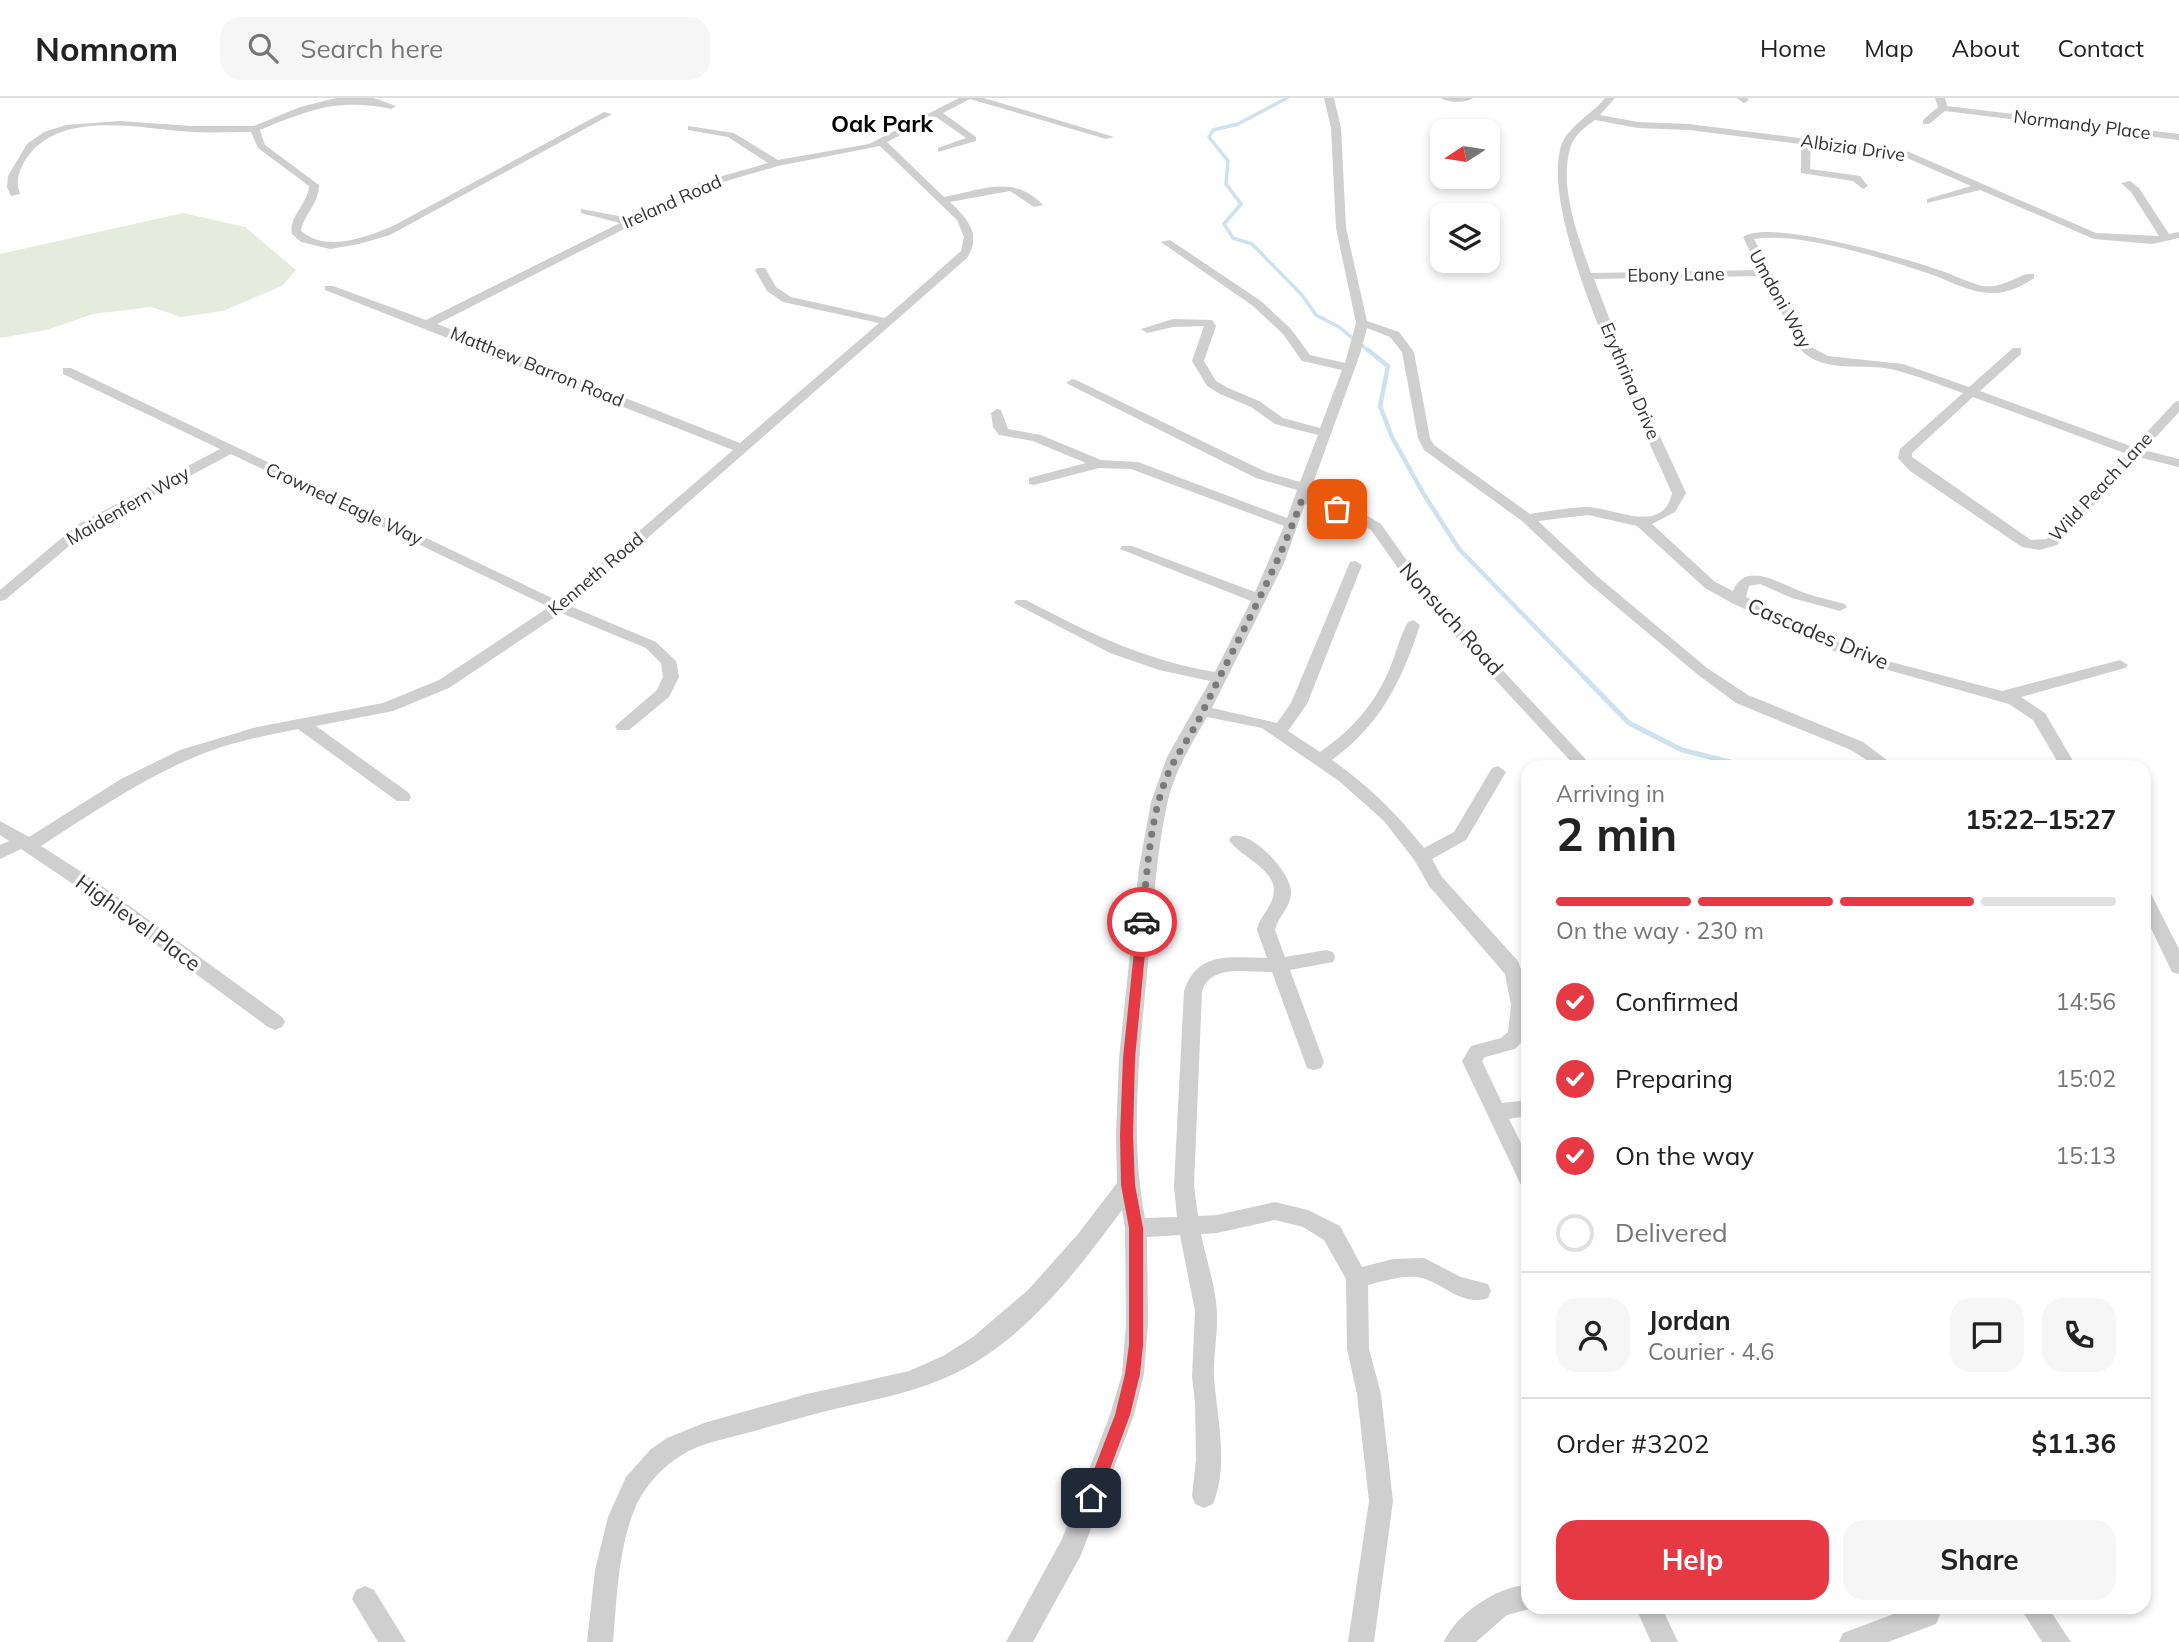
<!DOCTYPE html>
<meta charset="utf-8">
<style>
body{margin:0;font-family:Mulish,sans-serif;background:#f6f6f6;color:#222;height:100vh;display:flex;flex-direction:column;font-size:26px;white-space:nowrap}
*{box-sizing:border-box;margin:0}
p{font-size:23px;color:#767676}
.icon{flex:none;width:38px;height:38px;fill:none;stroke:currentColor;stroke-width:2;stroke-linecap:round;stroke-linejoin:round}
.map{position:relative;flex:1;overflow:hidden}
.side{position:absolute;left:1521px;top:662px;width:630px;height:854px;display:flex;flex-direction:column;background:#fff;border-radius:21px;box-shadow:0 4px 10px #0003}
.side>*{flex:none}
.needle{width:46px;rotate:258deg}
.buttons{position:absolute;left:1430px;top:21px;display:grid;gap:14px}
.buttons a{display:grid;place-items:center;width:70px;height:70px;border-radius:14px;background:#fff;box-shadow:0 4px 10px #0003;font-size:35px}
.pin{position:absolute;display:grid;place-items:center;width:60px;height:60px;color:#fff;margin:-30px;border-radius:14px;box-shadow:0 4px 10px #0006}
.courier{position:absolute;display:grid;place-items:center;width:70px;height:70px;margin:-35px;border:5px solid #e53944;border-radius:50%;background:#fff;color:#222;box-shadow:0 2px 9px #0007}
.summary em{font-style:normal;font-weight:700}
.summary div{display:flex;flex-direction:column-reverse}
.summary{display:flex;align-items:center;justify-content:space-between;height:119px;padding:0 35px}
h1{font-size:46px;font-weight:700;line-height:52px}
.bar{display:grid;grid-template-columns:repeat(4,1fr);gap:10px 7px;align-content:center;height:84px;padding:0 35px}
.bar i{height:9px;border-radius:5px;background:#e0e0e0}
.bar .selected{background:#e53944}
.bar p{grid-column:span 4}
.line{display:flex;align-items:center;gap:18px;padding:0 35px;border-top:2px solid #e0e0e0}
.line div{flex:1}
.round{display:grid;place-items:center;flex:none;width:74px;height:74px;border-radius:21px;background:#f6f6f6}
ol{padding:0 35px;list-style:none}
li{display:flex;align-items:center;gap:21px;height:77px}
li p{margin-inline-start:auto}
li .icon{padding:7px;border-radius:50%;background:#e53944;color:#fff;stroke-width:4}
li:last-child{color:#767676}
li i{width:38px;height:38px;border:4px solid #e0e0e0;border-radius:50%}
.cta{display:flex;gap:14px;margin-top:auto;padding:14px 35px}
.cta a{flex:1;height:80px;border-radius:21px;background:#e53944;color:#fff;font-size:28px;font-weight:700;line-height:80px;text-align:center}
.cta a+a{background:#f6f6f6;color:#222}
header{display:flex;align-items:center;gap:42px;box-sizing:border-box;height:98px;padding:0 35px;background:#fff;border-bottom:2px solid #e0e0e0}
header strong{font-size:33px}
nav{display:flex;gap:38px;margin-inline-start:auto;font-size:24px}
.search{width:490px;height:63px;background:#f6f6f6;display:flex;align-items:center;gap:18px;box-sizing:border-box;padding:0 24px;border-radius:21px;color:#767676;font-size:26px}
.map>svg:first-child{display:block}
</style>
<header>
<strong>Nomnom</strong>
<div class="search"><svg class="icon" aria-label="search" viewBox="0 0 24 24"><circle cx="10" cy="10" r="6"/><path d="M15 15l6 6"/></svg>Search here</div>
<nav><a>Home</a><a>Map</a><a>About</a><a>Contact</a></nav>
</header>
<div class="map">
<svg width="2179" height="1544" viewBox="0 0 2179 1544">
<rect width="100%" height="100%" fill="#fff"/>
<path fill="#e5ecde" d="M 183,115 L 245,129 L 296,172 L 282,188 L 223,213 L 181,219 L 151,209 L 93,216 L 47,232 L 0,240 L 0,156 Z"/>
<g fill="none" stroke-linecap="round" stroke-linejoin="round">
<path stroke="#cee1ee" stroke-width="3.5" d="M 1287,0 L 1238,26 L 1213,32 L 1209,39 L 1228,63 L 1226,86 L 1241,106 L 1224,126 L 1233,140 L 1252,146 L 1302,197 L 1316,217 L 1339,229 L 1370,254"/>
<path stroke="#cee1ee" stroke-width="4.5" d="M 1368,252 L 1388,268 L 1380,308 L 1392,339 L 1423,395 L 1459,451 L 1585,580"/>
<path stroke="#cee1ee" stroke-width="5" d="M 1584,579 L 1629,625 L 1682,652 L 1746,668"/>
<path fill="#cfcfcf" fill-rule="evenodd" d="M 336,0 L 374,0 L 396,8 L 391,11 C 338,0 309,12 260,32 L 265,47 L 319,87 C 319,106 304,116 301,133 C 327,155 366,139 393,128 L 604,14 L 612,16 L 390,137 L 359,146 L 330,151 L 301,144 L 292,136 C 288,119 308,106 309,88 L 258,50 L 251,34 C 232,34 212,35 192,34 C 141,31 60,10 26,61 C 19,72 15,84 20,96 L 11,98 L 7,89 L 8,78 L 27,46 L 44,34 L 66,27 L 120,23 L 191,28 L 254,28 L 300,9 Z
M 959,0 L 984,0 L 1114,39 L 1106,41 L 970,1 L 943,15 L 976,39 L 976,43 L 938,54 L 938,50 L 966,40 L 936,19 L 887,44 L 944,99 C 983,92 1013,76 1043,107 L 1034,109 L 1010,93 L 950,104 C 968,121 982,137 967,160 L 570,508 L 656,544 L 676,563 L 679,579 L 669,599 L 629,632 L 617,632 L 615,628 L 657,592 L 663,579 L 661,565 L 646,550 L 561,515 L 449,590 L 393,613 L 316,628 L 409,695 L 411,699 L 409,703 L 397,703 L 298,631 C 262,638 224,646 190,661 C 137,684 89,717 41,748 L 91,780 L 282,919 L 285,924 L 282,929 L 275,932 L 268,929 L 79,790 L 21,751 L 0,761 L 0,747 L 9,743 L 0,737 L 0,723 L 29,739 L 121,681 L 180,652 L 257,629 L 383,605 L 439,582 L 549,509 L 231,356 L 87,433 L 5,502 L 0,503 L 0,492 L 77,427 L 220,351 L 63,276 L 63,270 L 71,270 L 558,503 L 733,352 L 325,192 L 325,188 L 333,188 L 426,222 L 620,125 L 581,115 L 581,111 L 629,120 L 701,84 L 768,65 L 728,39 L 688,32 L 688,28 L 734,35 L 778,62 L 869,46 ZM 880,48 L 957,122 L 964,139 L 961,153 L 885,220 L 791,199 L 776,189 L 765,170 L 757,170 L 755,172 L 767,193 L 783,204 L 879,225 L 740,345 L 437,226 L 709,88 L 778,68 Z
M 1324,0 L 1334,0 L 1341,30 L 1346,130 L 1367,223 L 1399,234 L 1414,254 L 1430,340 L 1434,347 L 1530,416 C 1548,413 1567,410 1585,409 C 1611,408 1663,439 1672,395 C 1639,319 1542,129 1560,52 C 1565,29 1592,17 1605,0 L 1615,0 L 1600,17 L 1638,24 L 1689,26 L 1909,54 L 2096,135 L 2159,138 L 2131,94 L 2121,85 L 2130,83 L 2139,90 L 2169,136 L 2179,134 L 2179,140 L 2152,146 L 2094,141 L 1980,92 L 1927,105 L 1927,101 L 1971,88 L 1907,60 L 1811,47 L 1810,71 L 1860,78 L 1868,88 L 1863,91 L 1853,83 L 1801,75 L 1801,46 L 1689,32 L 1638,30 L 1595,22 C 1585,29 1573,38 1570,51 C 1559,89 1578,139 1591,175 L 1759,172 L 1743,139 C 1770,120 1908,161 1942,173 C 1956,178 1969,185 1983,188 C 2007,191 2019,174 2034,176 L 2034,180 C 2022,188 2009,195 1994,195 C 1972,196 1953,184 1933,177 C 1889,162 1799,133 1754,141 L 1811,249 L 1828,258 L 1903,266 L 1969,289 L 2013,250 L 2021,250 L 2021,256 L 1980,293 L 2133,349 L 2175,304 L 2179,303 L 2179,314 L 2144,352 L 2179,361 L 2179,369 L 2138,359 L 2057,447 L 2040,452 L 2022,449 L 1910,373 L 1898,360 L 1900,351 L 1963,295 C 1940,287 1918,278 1895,272 C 1864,264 1824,277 1800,251 L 1763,178 L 1594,181 L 1630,273 L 1686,395 L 1675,414 L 1652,426 L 1715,484 L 1733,493 C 1745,462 1781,486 1802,494 C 1816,499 1831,502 1845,506 L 1847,509 L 1840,513 L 1792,500 L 1760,486 L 1749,488 L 1746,499 L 1848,549 L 1891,564 L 2002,593 L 2120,562 L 2128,567 L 2125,570 L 2021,599 L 2045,615 L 2076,668 L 2060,668 L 2033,622 L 2009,606 L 1881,570 L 1838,555 L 1732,505 L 1705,490 L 1637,428 L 1588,417 L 1538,423 L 1597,478 L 1707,570 L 1748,597 L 1863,644 L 1895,668 L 1876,668 L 1851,652 L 1736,605 L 1697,576 L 1587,484 L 1522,423 L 1424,352 L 1418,340 L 1402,254 L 1390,239 L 1367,230 L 1360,256 L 1308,399 L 1364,416 L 1381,426 L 1427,491 L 1592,668 L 1575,668 L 1417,497 L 1371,432 L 1354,422 L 1305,406 L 1284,465 L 1212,610 L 1277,625 L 1291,605 L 1350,464 L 1355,463 L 1362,467 L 1307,606 L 1288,633 L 1320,654 C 1352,632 1375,606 1390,570 C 1396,555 1400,538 1408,524 L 1413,522 L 1420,527 C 1402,583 1380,627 1332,662 C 1368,687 1397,716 1424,750 L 1454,734 L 1492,670 L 1498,668 L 1506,674 L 1466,742 L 1432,761 L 1442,779 L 1518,863 L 1526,885 L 1528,932 L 1523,943 L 1515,951 L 1485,959 L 1482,963 L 1502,1005 L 1528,1002 L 1528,1018 L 1509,1021 L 1528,1059 L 1528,1090 L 1521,1087 L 1462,963 L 1471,948 L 1501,940 L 1508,934 L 1511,907 L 1505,876 L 1429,788 L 1415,763 L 1384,723 L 1339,683 L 1262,630 L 1207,619 C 1191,647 1174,674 1167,706 C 1156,758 1153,812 1148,865 C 1140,950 1129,1036 1145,1120 L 1177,1119 L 1174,1088 L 1184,893 C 1198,852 1231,860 1267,860 L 1257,832 C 1259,820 1268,813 1272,802 C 1283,773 1242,761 1229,742 L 1232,738 C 1252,732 1293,776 1291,796 C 1290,810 1278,819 1275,832 L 1285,859 L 1326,852 L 1333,854 L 1335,859 L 1333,864 L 1290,872 L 1324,964 L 1321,970 L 1314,972 L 1307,970 L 1272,874 C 1248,875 1212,865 1202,893 L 1194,1088 L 1198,1118 L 1217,1117 L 1275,1104 L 1308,1112 L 1340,1128 L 1362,1169 L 1393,1161 L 1424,1160 L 1461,1179 L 1488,1186 L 1491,1193 L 1488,1200 C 1463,1209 1444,1186 1422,1180 C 1406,1176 1384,1183 1368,1187 L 1369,1251 L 1381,1296 L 1393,1403 L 1374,1544 L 1348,1544 L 1369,1403 L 1357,1296 L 1347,1251 L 1346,1181 L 1324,1142 L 1303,1129 L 1275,1122 L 1217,1135 L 1201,1136 C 1206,1161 1216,1189 1217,1215 C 1218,1236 1213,1258 1214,1279 C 1217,1319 1229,1368 1213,1406 L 1204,1410 L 1195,1406 L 1192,1398 L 1196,1362 L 1195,1305 L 1192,1279 L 1195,1213 L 1180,1137 L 1147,1139 L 1148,1226 L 1144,1276 L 1134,1317 L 1081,1457 L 1033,1544 L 1006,1544 L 1062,1441 L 1110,1317 L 1122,1276 L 1126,1226 L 1125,1130 L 1122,1112 C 1078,1172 1025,1241 956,1275 C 917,1294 877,1301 835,1311 C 805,1318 776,1327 747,1335 C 725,1341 701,1345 682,1357 C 663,1368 645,1388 636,1408 C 618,1449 617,1500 613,1544 L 587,1544 L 595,1472 L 608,1419 L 626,1379 L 651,1351 L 667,1340 L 704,1325 L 807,1296 L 909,1273 L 943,1258 L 973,1239 L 1029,1191 L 1078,1136 L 1117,1085 L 1116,1037 L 1119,960 L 1139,770 L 1151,704 L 1167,659 L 1210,583 L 1159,572 L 1110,555 L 1014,505 L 1016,502 L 1026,502 C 1087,534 1146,563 1215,574 L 1251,503 L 1120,451 L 1122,448 L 1132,448 L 1255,494 L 1284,428 L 1131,371 L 1099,370 L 1034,387 L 1029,386 L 1029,380 L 1086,365 L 1033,343 L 999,337 L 993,329 L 991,315 L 997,311 L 1001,312 L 1008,331 L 1041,337 L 1101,362 L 1138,364 L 1287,420 L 1297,392 L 1256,380 L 1066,285 L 1072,281 L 1076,282 L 1266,374 L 1300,384 L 1318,337 L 1275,326 L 1251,309 L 1220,296 L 1207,288 L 1192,263 L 1204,228 L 1173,229 L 1147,235 L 1141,231 L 1173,221 L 1212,222 L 1216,228 L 1204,263 L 1216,283 L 1228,290 L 1259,303 L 1283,320 L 1320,330 L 1342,272 L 1302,263 L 1283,236 L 1253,208 L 1161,144 L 1170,142 L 1261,203 L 1291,231 L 1310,257 L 1345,265 L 1356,225 L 1336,130 L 1331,30 ZM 1973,299 L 2127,356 L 2047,441 L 2031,442 L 1912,359 L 1912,355 Z
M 1441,0 L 1473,0 C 1466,5 1448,5 1441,0 Z
M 1737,0 L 1747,0 L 1749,2 L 1744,5 Z
M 1935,0 L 1945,0 L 1947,8 L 2179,36 L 2179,42 L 1945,13 L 1929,26 L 1923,26 L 1923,22 L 1938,9 Z
M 2144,793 L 2150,794 L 2179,851 L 2179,876 L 2172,874 L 2144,816 Z
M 1528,1487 L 1528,1508 L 1537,1509 L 1507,1517 L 1476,1544 L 1444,1544 C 1456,1516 1498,1488 1528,1487 Z
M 365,1488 L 374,1492 L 406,1544 L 378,1544 L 352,1501 L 356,1492 Z
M 1635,1508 L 1661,1508 L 1678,1544 L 1651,1544 Z
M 1915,1508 L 1936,1508 L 1940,1517 L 1936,1526 L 1888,1544 L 1839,1544 L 1843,1535 Z
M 2019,1508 L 2047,1508 L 2071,1544 L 2042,1544 Z"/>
</g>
<path fill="#e53944" d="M 1142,820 L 1148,824 L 1135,960 L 1133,1037 L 1135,1087 L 1143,1130 L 1143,1247 L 1140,1276 L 1130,1317 L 1097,1406 L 1091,1408 L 1086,1406 L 1083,1400 L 1115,1317 L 1125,1276 L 1129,1247 L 1129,1130 L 1121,1087 L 1120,1037 L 1123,960 L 1137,824 Z"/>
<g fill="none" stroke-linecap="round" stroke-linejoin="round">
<path stroke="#7a7a7a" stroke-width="7" stroke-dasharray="0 12.6" d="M 1142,824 C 1147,777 1149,727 1165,683 C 1175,657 1192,637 1203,613 C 1237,542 1276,475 1302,401 L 1337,411"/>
</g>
<g text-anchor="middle" stroke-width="7" stroke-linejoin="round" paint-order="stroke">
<g font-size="18" fill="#323232" stroke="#fff">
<text transform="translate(2082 27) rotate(7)" y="6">Normandy Place</text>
<text transform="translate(1853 50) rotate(8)" y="6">Albizia Drive</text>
<text transform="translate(672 104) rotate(-24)" y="6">Ireland Road</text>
<text transform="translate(1676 177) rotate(-1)" y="6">Ebony Lane</text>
<text transform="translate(1780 201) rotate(61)" y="6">Umdoni Way</text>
<text transform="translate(537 269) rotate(22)" y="6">Matthew Barron Road</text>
<text transform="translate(1630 283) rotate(67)" y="6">Erythrina Drive</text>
<text transform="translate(2101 389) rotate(-47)" y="6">Wild Peach Lane</text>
<text transform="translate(344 406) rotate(25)" y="6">Crowned Eagle Way</text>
<text transform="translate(128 408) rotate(-30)" y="6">Maidenfern Way</text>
<text transform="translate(596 476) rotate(-40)" y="6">Kenneth Road</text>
</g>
<g font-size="21" fill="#323232" stroke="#fff">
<text transform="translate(1451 521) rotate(48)" y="7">Nonsuch Road</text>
<text transform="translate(1818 536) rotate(23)" y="7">Cascades Drive</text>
<text transform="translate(138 825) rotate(36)" y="7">Highlevel Place</text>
</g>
<g font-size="23" font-weight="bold" fill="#000" stroke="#fff">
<text x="882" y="34">Oak Park</text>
</g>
</g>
</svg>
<div class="buttons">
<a><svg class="needle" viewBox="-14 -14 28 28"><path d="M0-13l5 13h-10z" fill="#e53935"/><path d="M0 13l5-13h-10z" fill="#767676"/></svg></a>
<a><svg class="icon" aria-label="layers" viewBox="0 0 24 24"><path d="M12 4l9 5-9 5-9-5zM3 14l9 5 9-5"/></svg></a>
</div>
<div class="pin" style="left:1337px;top:411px;background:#ea580c"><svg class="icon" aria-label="bag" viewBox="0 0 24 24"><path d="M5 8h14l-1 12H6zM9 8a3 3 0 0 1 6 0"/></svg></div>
<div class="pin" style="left:1091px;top:1400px;background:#1f2937"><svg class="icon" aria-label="home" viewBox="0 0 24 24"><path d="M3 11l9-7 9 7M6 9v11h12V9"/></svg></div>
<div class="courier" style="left:1142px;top:824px"><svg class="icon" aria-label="car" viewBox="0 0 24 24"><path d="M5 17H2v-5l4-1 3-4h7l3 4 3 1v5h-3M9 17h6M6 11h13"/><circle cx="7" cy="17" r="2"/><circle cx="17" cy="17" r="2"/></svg></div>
<section class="side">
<div class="summary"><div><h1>2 min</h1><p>Arriving in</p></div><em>15:22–15:27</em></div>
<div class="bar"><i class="selected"></i><i class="selected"></i><i class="selected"></i><i></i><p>On the way · 230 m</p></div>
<ol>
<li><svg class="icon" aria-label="check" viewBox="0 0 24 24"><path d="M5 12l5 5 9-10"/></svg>Confirmed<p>14:56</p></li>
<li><svg class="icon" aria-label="check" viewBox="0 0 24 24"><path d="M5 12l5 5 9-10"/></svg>Preparing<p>15:02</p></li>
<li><svg class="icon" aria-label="check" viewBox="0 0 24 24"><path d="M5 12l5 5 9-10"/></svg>On the way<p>15:13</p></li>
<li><i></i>Delivered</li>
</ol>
<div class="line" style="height:126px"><a class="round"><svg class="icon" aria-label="person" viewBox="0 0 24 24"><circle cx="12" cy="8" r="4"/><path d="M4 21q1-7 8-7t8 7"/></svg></a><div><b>Jordan</b><p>Courier · 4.6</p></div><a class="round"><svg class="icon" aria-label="chat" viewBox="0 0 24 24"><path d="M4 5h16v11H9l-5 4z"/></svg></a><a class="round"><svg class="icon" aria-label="phone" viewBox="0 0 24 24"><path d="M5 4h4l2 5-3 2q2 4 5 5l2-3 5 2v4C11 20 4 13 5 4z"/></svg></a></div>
<div class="line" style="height:91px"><div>Order #3202</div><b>$11.36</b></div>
<div class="cta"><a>Help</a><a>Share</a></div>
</section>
</div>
